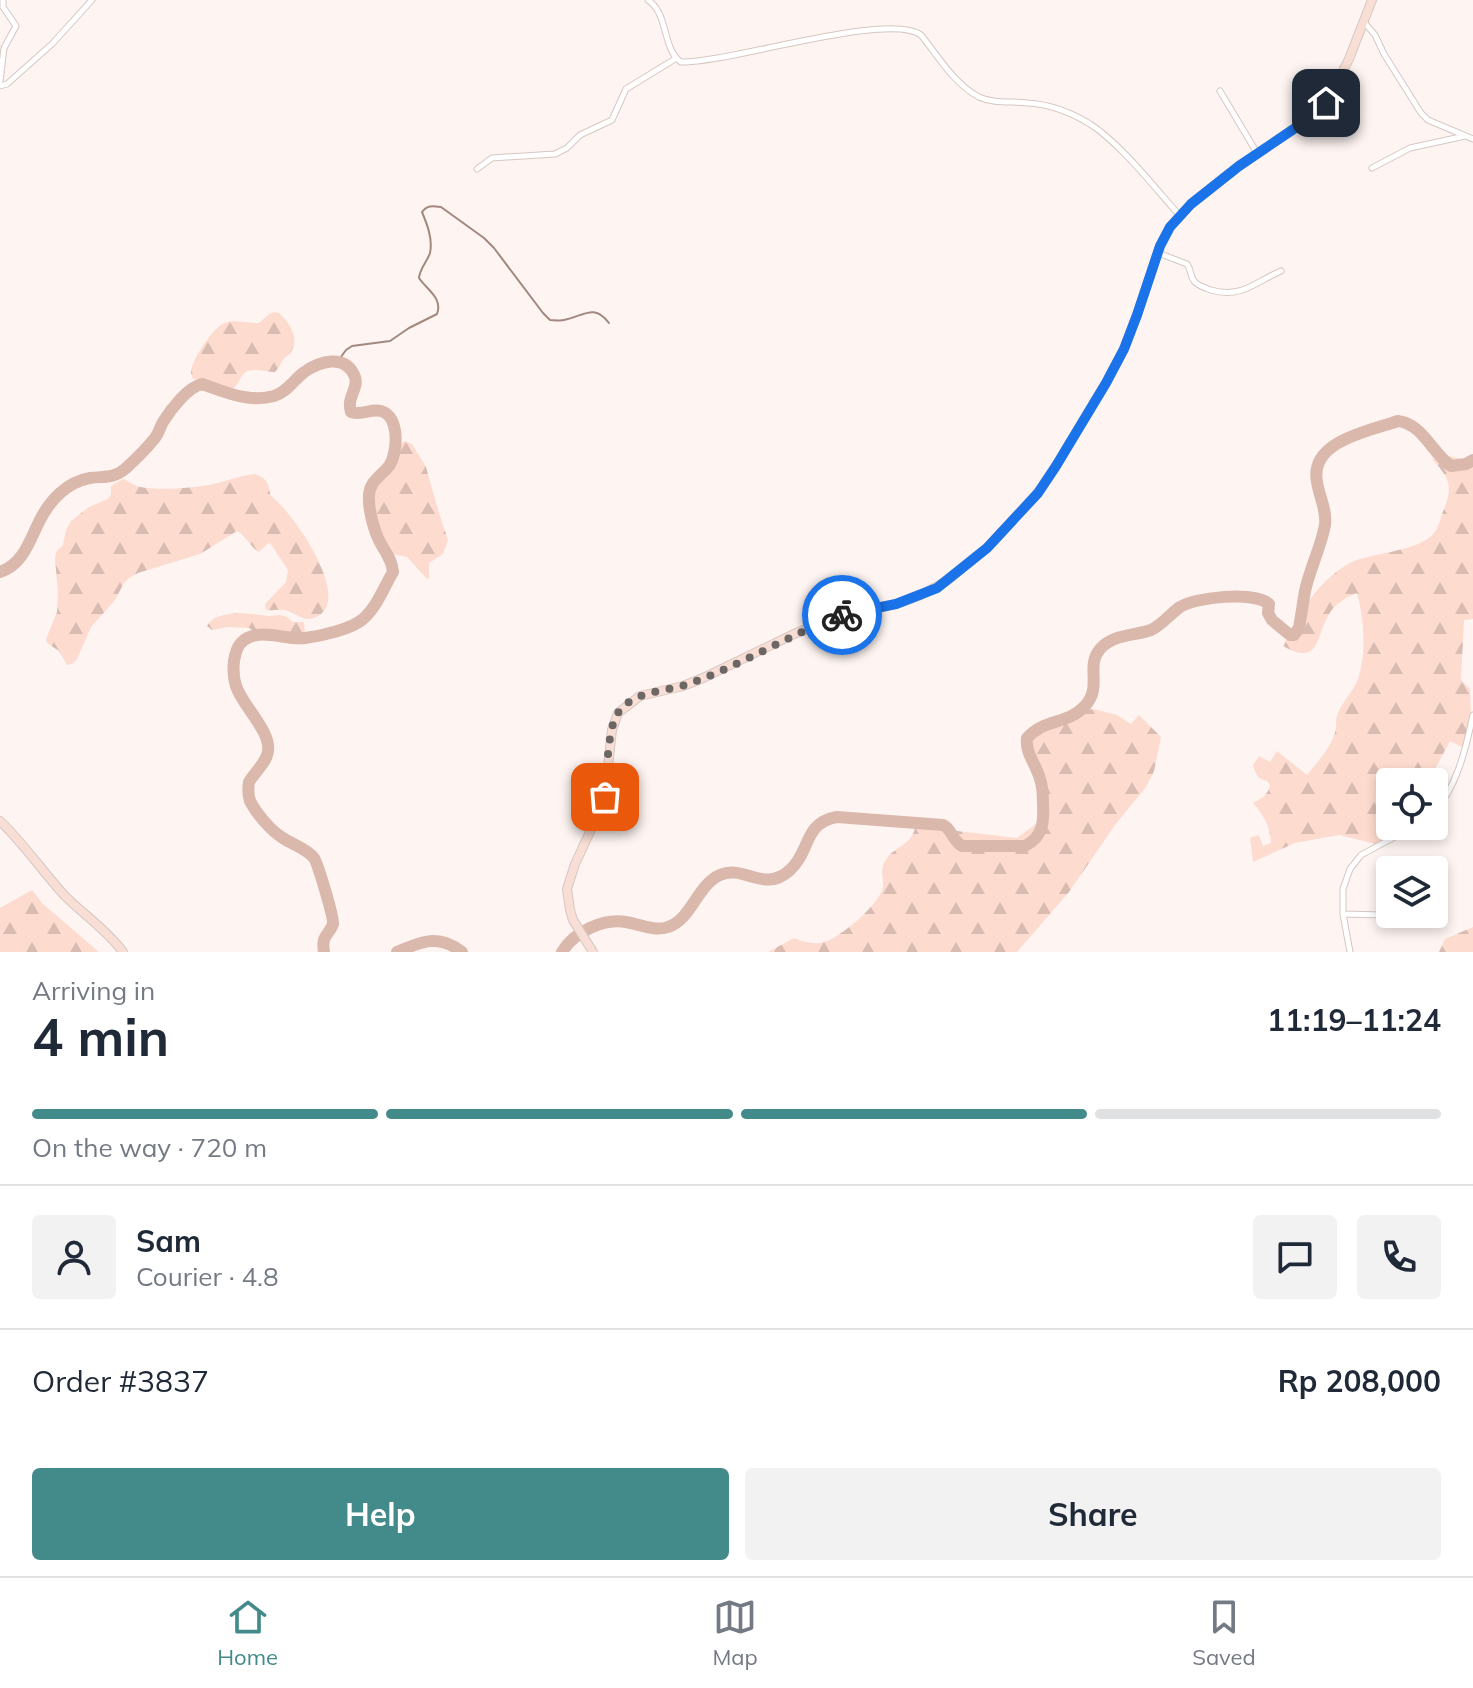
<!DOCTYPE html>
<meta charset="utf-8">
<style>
body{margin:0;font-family:Mulish,sans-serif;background:#f2f2f3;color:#1f2937;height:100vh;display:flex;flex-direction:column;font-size:30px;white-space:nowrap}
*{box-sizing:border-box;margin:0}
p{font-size:26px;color:#747a83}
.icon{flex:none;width:44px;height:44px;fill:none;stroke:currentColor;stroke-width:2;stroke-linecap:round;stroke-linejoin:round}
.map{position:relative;height:952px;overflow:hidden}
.sheet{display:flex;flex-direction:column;background:#fff;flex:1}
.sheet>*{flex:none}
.buttons{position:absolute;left:1376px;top:768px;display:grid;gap:16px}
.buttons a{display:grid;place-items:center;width:72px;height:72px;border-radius:8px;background:#fff;box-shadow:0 4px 12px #0003;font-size:40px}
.pin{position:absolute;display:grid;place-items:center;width:68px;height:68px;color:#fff;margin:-34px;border-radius:16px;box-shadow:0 4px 12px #0006}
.courier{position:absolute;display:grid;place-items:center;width:80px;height:80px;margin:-40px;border:6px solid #1a73e8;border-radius:50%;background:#fff;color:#222;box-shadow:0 2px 10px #0007}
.summary em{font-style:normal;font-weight:700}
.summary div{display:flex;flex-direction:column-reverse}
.summary{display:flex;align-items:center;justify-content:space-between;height:136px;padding:0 32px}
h1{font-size:52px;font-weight:700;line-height:60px}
.bar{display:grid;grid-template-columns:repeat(4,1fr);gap:12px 8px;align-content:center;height:96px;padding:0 32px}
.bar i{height:10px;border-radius:6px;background:#e0e1e3}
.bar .active{background:#438b8a}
.bar p{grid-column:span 4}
.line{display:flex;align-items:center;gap:20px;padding:0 32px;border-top:2px solid #e0e1e3}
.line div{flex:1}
.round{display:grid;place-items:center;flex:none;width:84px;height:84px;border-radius:8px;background:#f2f2f3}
.action{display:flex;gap:16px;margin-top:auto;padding:16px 32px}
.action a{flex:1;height:92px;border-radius:8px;background:#438b8a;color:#fff;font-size:32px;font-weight:700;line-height:92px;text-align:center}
.action a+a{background:#f2f2f3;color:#1f2937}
.tab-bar{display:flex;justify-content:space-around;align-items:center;height:112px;border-top:2px solid #e0e1e3;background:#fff;font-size:22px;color:#747a83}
.tab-bar a{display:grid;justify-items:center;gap:4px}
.tab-bar .active{color:#438b8a}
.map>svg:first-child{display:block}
</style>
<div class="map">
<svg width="1473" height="952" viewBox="0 0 1473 952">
<defs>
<pattern id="forest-firs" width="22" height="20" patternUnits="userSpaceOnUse" patternTransform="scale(2)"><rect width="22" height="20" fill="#fddbcf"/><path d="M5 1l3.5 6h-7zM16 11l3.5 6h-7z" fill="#d8bbb1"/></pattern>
</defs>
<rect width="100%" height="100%" fill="#fef5f2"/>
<path fill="url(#forest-firs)" d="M 274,312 L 279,313 C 289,322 299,337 292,350 C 286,360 289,352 282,361 C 280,365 278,369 275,372 C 267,372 256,368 248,371 C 239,374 240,387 231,389 C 225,389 218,384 212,382 C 206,379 200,381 193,379 C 191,373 190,373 192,367 C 195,356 215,324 227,322 C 235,320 250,323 259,323 L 269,314 Z
M 405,441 L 412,444 L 426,467 L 439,513 L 448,540 L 443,554 L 429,563 L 429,578 L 427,579 L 407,557 L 392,554 L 377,541 L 369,527 L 367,511 L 371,503 L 370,494 L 380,478 L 394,465 L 399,445 Z
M 1445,455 L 1461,459 L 1473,458 L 1473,619 L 1464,620 L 1461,680 L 1470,689 L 1471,714 L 1464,748 L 1450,741 L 1433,773 L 1449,785 L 1434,808 L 1434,782 L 1390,782 L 1390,826 L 1418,826 L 1409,833 L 1376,844 L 1339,835 L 1295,843 L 1253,862 L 1250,838 L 1259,835 L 1263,846 L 1271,843 C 1270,826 1264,816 1253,803 C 1262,798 1268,795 1270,785 L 1267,781 C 1257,779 1256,774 1253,765 L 1259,756 L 1270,762 L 1277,751 L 1307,775 C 1317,762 1333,746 1336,728 C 1337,722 1335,722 1337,716 C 1341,703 1353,692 1358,679 C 1367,652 1364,619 1357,593 C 1347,597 1338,602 1331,611 C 1315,634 1322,668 1283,646 C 1299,614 1316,583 1348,564 C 1368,552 1419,553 1435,532 C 1439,526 1441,516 1444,509 C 1454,485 1448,477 1432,459 Z
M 255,474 C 270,480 267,483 271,496 C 292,511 357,603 314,618 C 302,622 295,612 284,610 C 278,609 271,611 266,610 L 265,604 L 286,582 L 288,570 L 270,543 L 267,544 L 259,552 C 250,547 246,536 237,531 L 200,554 L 138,573 L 129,578 L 124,583 L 115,600 L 91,627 L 77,659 L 72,664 L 67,665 L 59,651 L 47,643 L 46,639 L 57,612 L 58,594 L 55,558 L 56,552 L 63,545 L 66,530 L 71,521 L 89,507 L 108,499 L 111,494 L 111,486 L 123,479 C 127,480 130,483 134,485 C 151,492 199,488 218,483 C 230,480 242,475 255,474 Z
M 242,613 L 269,616 L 280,615 L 287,617 L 293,622 L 304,622 L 305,631 L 298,641 L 269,641 L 249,628 L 229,627 L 212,630 L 207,626 C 213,614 230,614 242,613 Z
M 1094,709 L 1117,715 L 1131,724 L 1139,715 L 1161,737 L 1154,771 L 1146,787 L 1115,825 L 1069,892 L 1017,952 L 768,952 L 794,938 C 803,942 814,945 824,942 C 840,938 880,904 883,887 C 884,879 880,872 884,863 C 892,846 913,846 915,826 L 1017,838 L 1037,823 L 1047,798 L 1044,774 L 1029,752 L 1031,732 L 1049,719 L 1085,710 Z
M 32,890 L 43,904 L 99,952 L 0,952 L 0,908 Z
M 1473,927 L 1473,952 L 1439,952 L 1445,939 Z"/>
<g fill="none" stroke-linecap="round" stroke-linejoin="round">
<path stroke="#a2887f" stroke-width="2" d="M 338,361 L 346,350 L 352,346 L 390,341 L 409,328 L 437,314 C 443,298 427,290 419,278 C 420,268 427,262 430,253 C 433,239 427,224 422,212 C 427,205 433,206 441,207 L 484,238 L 494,248 L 543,313 L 550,320 C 553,320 561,321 564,320 C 584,316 594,303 609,323"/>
<path stroke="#dbb8ac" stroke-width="12" d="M 0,572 C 24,564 30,539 40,520 C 50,500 67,482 90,478 C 104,476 113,479 125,469 C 135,460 146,449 155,438 C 159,433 160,427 163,422 C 171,409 188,387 202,384 C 225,392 249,403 274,396 C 287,392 293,381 303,373 C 319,361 346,353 355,377 C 359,389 346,397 351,412 C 363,416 370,408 381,411 C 400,416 398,453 389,466 C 381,476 370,481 369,495 C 368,507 373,527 378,538 C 383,550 392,558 393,572 C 384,587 377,607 363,619 C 352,629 321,636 305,638 C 285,641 256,625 240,644 C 236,649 235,655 234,661 C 233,670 233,677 236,686 C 242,705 271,731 268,751 C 267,762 254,773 249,782 C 248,788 248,795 250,801 C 256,813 271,831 283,838 C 293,845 306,848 314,858 C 318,864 334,918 333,924 C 329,936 321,934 324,952
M 397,952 C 422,941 439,934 462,952
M 562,952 C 574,932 603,918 626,922 C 639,924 655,932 668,927 C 692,919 697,885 720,875 C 744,864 764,894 790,870 C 811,851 803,823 837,817 L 943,825 C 952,829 951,839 962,846 L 1025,846 C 1043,837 1044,822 1043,804 C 1043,795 1043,787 1040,779 C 1036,764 1025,753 1027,738 C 1045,718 1067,725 1085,706 C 1103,686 1085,667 1100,649 C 1113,634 1134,636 1151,630 C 1162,625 1170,614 1180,607 C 1196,597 1254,591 1269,604 L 1268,613 L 1272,620 L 1290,635 L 1294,635 L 1299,628 C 1301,616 1303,603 1305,591 C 1310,568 1321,547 1325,525 C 1327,510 1319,496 1317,482 C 1309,441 1369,431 1398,421 C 1423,424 1432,453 1451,466 L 1466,464 L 1473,460"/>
<defs>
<path id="street" d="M 648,0 C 669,14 662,49 681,62 C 730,63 889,11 921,35 C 938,56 954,84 979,97 C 994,104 1012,101 1027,103 C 1049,104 1072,113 1090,124 C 1121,144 1155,188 1180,216
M 1364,22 L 1375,35 L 1384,54 L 1421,113 L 1428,120 L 1473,139
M 0,81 L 4,48 L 16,26 L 3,7 L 3,0
M 0,86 L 7,84 L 52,44 L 92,0
M 1220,91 L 1257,153
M 1372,168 L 1410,148 L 1465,136
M 477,169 L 492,158 L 555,154 L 567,148 L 580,135 L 612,120 L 626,89 L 675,59
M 1158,253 L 1187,264 C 1191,269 1190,276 1194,281 C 1198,286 1205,288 1211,290 C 1241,299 1255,282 1281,271
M 1434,812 C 1457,787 1466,748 1473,715
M 1343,914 L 1383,915
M 1350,952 L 1343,914 L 1343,889 L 1350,869 L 1361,855 L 1415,826"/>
<path id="secondary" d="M 0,821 C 24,844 43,872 65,896 C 84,915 107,930 123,952
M 593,952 L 573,920 L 570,910 L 567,889 L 575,864 L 604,802 L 612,730 L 618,713 L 640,696 L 683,686 L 703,678 L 794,634 L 841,615 L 896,604 L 921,595 L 948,580 L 987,548 L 1038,493 L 1056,466 L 1106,383 L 1124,349 L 1137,315 L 1160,246 L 1170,227 L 1191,204 L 1239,166 L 1313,116 L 1326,103 L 1349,59 L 1372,0"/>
</defs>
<use href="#street" stroke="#d6c7c2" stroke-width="7"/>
<use href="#secondary" stroke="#d6c7c2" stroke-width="10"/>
<use href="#street" stroke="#fff" stroke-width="5"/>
<use href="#secondary" stroke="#f8ded4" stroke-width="8"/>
</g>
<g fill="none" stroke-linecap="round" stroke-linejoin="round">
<path stroke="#6c6664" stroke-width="8" stroke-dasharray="0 14.4" d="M 605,797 C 607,777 607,728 618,713 C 633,691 663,692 685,685 C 739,667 788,635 842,615"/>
<path stroke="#1a73e8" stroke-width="10" d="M 842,615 L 896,604 L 937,588 L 987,548 L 1000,534 L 1038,493 L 1056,466 L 1106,383 L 1124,349 L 1137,315 L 1160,246 L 1170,227 L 1191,204 L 1239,166 L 1313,116 L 1326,103"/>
</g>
</svg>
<div class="buttons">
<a><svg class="icon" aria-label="locate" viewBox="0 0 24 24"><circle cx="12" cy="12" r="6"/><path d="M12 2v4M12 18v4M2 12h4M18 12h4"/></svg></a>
<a><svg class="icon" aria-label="layers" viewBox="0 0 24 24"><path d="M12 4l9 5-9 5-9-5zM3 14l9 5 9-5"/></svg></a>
</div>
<div class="pin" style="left:605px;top:797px;background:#ea580c"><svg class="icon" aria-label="bag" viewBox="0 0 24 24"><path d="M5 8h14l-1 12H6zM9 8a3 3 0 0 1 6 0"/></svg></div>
<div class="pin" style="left:1326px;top:103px;background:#1f2937"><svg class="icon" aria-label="home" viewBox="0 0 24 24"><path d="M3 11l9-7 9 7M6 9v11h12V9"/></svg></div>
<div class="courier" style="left:842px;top:615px"><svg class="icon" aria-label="bike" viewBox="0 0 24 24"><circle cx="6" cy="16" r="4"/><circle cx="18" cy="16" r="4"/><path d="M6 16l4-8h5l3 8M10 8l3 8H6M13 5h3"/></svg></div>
</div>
<section class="sheet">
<div class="summary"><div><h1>4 min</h1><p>Arriving in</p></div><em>11:19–11:24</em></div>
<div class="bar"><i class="active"></i><i class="active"></i><i class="active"></i><i></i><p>On the way · 720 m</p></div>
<div class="line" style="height:144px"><a class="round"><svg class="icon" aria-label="person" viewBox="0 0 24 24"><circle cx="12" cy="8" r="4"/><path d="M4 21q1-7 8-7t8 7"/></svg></a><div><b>Sam</b><p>Courier · 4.8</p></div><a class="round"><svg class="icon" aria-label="chat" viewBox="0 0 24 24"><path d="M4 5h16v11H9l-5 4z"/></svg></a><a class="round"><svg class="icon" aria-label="phone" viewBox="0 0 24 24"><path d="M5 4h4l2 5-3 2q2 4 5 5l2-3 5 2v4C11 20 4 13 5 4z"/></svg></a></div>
<div class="line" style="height:104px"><div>Order #3837</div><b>Rp 208,000</b></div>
<div class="action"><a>Help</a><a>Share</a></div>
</section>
<nav class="tab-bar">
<a class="active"><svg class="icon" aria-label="home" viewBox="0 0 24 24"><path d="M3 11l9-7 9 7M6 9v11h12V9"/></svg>Home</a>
<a><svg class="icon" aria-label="map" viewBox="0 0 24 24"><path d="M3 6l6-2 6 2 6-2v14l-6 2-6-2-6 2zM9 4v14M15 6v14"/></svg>Map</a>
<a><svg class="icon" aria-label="saved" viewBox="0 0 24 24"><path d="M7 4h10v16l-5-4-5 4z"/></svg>Saved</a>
</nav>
